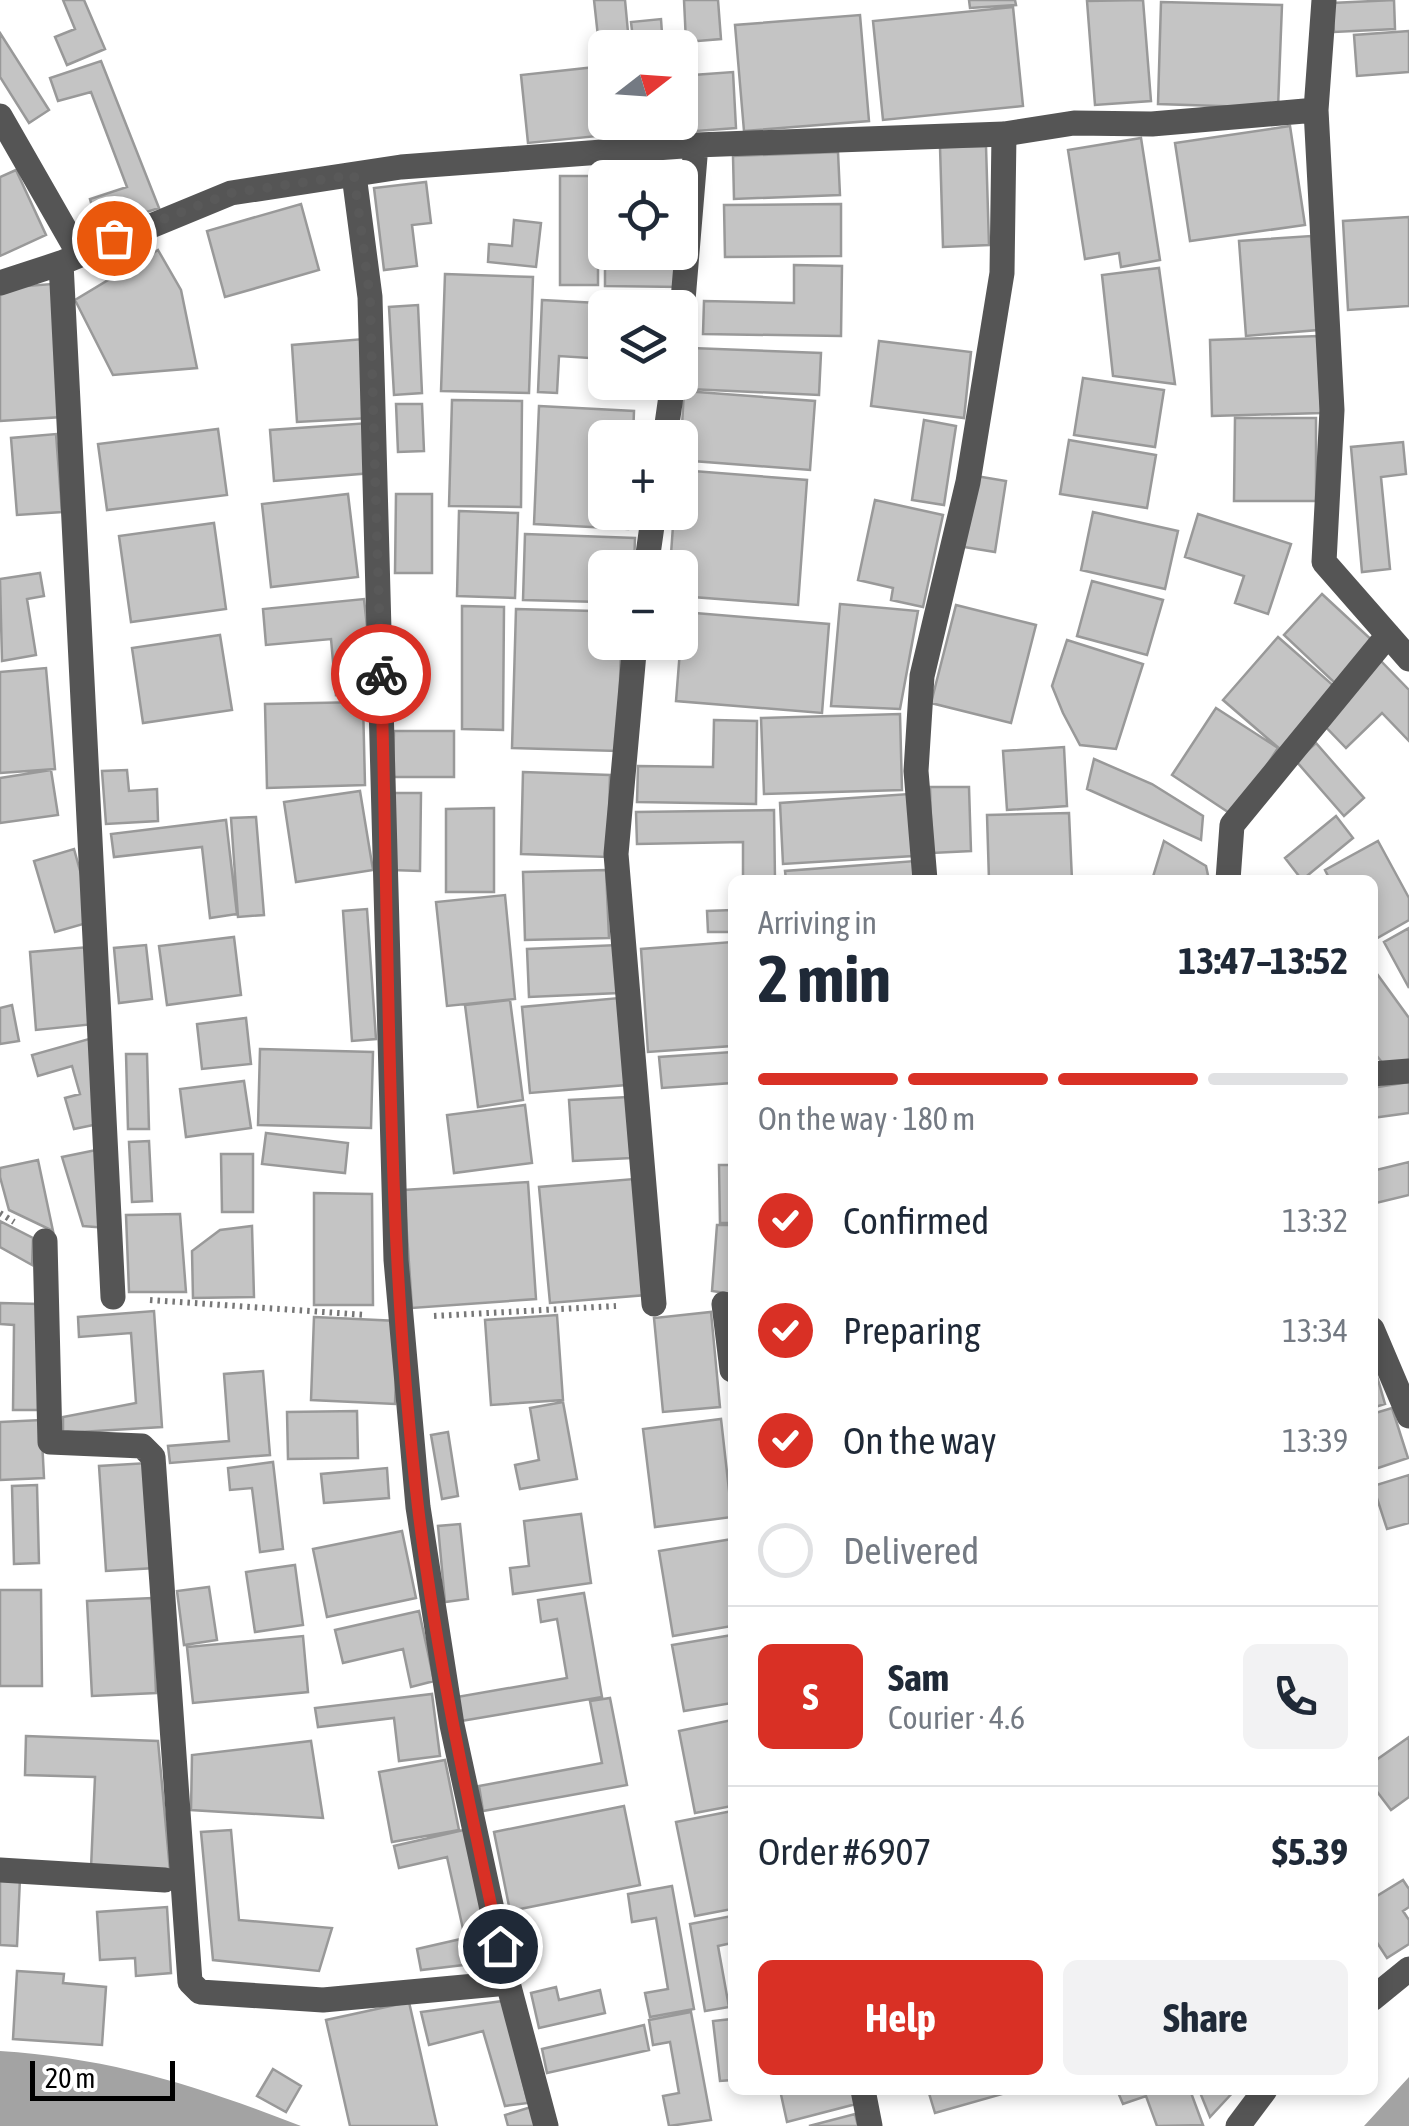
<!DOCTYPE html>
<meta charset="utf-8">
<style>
body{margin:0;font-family:"Asap Condensed",sans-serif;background:#f2f2f3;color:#1f2937;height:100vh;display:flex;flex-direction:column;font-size:38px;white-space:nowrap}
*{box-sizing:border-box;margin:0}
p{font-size:32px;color:#747a83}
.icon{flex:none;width:55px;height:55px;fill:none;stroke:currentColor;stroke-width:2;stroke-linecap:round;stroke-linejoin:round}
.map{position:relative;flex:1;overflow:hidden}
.side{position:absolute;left:728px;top:875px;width:650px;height:1220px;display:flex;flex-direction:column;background:#fff;border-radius:15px;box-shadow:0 5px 15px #0003}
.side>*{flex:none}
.needle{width:65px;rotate:73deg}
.fabs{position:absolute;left:588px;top:30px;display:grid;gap:20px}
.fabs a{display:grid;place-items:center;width:110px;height:110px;border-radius:15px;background:#fff;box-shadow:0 5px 15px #0003;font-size:50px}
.scale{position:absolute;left:30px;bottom:25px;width:145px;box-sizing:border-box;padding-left:10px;border:5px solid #000;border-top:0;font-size:28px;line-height:35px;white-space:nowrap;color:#000;-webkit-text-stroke:8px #fff;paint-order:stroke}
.pin{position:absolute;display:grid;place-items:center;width:85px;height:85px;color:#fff;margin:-42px;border:5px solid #fff;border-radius:50%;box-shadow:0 2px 10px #0007}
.courier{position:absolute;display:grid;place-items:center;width:100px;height:100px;margin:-50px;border:8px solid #d93025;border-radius:50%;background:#fff;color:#222;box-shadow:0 2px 12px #0007}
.head em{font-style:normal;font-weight:700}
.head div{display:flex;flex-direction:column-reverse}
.head{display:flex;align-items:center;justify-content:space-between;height:170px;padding:0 30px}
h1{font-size:65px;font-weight:700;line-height:75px}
.bar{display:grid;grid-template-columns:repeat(4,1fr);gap:15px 10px;align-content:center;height:120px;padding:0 30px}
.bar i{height:12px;border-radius:8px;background:#e0e1e3}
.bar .active{background:#d93025}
.bar p{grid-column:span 4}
.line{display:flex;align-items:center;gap:25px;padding:0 30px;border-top:2px solid #e0e1e3}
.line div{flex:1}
.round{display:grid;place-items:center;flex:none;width:105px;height:105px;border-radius:15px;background:#f2f2f3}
ol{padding:0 30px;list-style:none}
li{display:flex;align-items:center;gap:30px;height:110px}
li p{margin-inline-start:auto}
li .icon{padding:10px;border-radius:50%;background:#d93025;color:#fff;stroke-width:4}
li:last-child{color:#747a83}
li i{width:55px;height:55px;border:5px solid #e0e1e3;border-radius:50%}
.cta{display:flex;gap:20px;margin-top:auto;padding:20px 30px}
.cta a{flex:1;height:115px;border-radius:15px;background:#d93025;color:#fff;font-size:40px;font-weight:700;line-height:115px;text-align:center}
.cta a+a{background:#f2f2f3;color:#1f2937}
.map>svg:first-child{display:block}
</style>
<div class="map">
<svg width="1409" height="2126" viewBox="0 0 1409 2126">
<rect width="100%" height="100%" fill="#fff"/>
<path fill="#a3a3a3" d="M 0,2051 C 111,2058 198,2086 301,2126 L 0,2126 Z
M 1409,2077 L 1409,2126 L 1364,2126 Z"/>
<path fill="#c4c4c4" stroke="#999" stroke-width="2.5" d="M 63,0 L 84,0 L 105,49 L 67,65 L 55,37 L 75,29 Z
M 594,0 L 625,0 L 629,43 L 599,46 Z
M 684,0 L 718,0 L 721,39 L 686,42 Z
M 969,0 L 1015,0 L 1016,5 L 970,8 Z
M 1143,0 L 1151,101 L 1095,105 L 1087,1 Z
M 1394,0 L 1395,29 L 1334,32 L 1332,3 Z
M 1161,2 L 1282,5 L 1278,108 L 1158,104 Z
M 1013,7 L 1023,106 L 883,120 L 873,21 Z
M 860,15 L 869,121 L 744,131 L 735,25 Z
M 661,19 L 663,48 L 634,48 L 631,22 Z
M 1409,31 L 1409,72 L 1357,76 L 1354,35 Z
M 0,33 L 49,110 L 29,123 L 0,77 Z
M 101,61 L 159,208 L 98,228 L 90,199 L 127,187 L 91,92 L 58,101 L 50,78 Z
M 605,66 L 605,122 L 627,122 L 628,133 L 528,143 L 521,75 Z
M 733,72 L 736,128 L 683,132 L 680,76 Z
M 1290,126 L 1305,225 L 1190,241 L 1175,143 Z
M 1141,138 L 1160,260 L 1121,267 L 1119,253 L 1085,259 L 1068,150 Z
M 986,146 L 989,245 L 943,247 L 940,147 Z
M 838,152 L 840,195 L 734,199 L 733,156 Z
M 16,170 L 46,235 L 0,256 L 0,177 Z
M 560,176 L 598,176 L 598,285 L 560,285 Z
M 606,177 L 680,177 L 681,287 L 605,286 L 605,252 L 680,252 L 680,178 Z
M 426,182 L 431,223 L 412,225 L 417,266 L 384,270 L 374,188 Z
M 301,204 L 319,270 L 225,297 L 207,231 Z
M 841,204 L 841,256 L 725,257 L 724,205 Z
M 1409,217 L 1409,306 L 1348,310 L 1343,221 Z
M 514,220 L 541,223 L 536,267 L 488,262 L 489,244 L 512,246 Z
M 1311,236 L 1318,330 L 1246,336 L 1239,241 Z
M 158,250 L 181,290 L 197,368 L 113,375 L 75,300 Z
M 794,265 L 842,266 L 841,336 L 703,334 L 704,301 L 794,303 Z
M 1159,268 L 1175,384 L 1113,376 L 1102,275 Z
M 445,274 L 533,277 L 529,393 L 441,391 Z
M 52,284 L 62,417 L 0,421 L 0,288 Z
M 542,300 L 674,307 L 605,308 L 605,359 L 559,356 L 557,393 L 538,392 Z
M 418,305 L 422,393 L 394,395 L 389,307 Z
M 1318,336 L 1321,413 L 1212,416 L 1210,340 Z
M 364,339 L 370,418 L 297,422 L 292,345 Z
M 879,341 L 971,352 L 964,418 L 871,406 Z
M 691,348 L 821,353 L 819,395 L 689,389 Z
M 1083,378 L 1164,390 L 1155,447 L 1074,435 Z
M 684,391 L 815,401 L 810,470 L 680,460 Z
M 452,400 L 522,401 L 521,507 L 449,506 Z
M 396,404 L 422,404 L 424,451 L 398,452 Z
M 539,406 L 634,411 L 633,438 L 605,438 L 605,512 L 629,512 L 628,529 L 534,524 Z
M 1235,418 L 1316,418 L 1316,501 L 1234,501 Z
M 924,420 L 956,426 L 944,505 L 912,500 Z
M 369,423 L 372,473 L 274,481 L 270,430 Z
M 218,429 L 227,495 L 107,510 L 98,444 Z
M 56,434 L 62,512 L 17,515 L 11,438 Z
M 1069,440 L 1156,455 L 1147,508 L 1060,494 Z
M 1403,442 L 1406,474 L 1381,477 L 1390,569 L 1362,572 L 1351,447 Z
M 680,470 L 807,480 L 798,605 L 680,596 L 680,568 L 670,568 L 674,512 L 680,512 Z
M 976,476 L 1006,481 L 995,552 L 964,547 Z
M 348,494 L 358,577 L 271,587 L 262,504 Z
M 396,494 L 432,494 L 432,573 L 395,573 Z
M 875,500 L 943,515 L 923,607 L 891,600 L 893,588 L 858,580 Z
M 459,511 L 518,513 L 515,598 L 457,596 Z
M 1093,512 L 1178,531 L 1165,589 L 1081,570 Z
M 1198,514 L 1291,544 L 1268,614 L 1235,603 L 1244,576 L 1185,557 Z
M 214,523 L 226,609 L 131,622 L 119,536 Z
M 525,534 L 635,538 L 634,568 L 605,568 L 605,625 L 600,625 L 601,602 L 523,600 Z
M 40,573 L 44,596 L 27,599 L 36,655 L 2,661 L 0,579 Z
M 1092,581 L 1163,600 L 1147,655 L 1077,636 Z
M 1322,594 L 1375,643 L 1337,685 L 1284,635 Z
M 364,599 L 374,691 L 336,695 L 331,639 L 266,645 L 263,609 Z
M 840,604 L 918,611 L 900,709 L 831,706 Z
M 956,605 L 1036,625 L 1011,723 L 931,703 Z
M 462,606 L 504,607 L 503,730 L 462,729 Z
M 516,609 L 594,611 L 593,645 L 621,647 L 618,751 L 512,748 Z
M 683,612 L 829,624 L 822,713 L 676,701 Z
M 220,635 L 232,710 L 143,723 L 132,648 Z
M 1278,637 L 1335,687 L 1281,750 L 1223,700 Z
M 1067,640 L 1143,664 L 1116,749 L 1080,745 L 1063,713 L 1052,686 Z
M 1380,660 L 1409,690 L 1409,741 L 1382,713 L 1346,748 L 1319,720 Z
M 46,668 L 55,769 L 0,773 L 0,672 Z
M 363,702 L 365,785 L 267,788 L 265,704 Z
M 1216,708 L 1278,748 L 1234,816 L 1172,775 Z
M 900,714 L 902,790 L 764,794 L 761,718 Z
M 714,720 L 757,721 L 756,804 L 637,802 L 638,766 L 713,767 Z
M 394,731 L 454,731 L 454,777 L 393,777 Z
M 1316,743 L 1364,798 L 1344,816 L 1296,761 Z
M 1064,747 L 1067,806 L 1007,810 L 1003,751 Z
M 1094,759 L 1152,784 L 1203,816 L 1201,840 L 1087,789 Z
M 51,770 L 58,815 L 0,823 L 0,778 Z
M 127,770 L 129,791 L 157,789 L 158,821 L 106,824 L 102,771 Z
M 523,772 L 610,775 L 608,857 L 521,854 Z
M 930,787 L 969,787 L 971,851 L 932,853 Z
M 360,791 L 373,870 L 296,882 L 284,802 Z
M 393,793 L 421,793 L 420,871 L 392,870 Z
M 909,794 L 913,856 L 783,864 L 780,803 Z
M 494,808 L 494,892 L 446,892 L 446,809 Z
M 774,810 L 775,880 L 743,880 L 743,842 L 637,844 L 636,812 Z
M 1069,813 L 1072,880 L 989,880 L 987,815 Z
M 1336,816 L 1353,838 L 1302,880 L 1285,858 Z
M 256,817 L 264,915 L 238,917 L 231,818 Z
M 226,820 L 237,914 L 210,918 L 202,847 L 114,857 L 111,834 Z
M 1164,841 L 1206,866 L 1209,880 L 1152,880 Z
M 1378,841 L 1409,898 L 1409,920 L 1372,941 L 1372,880 L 1330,880 L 1325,870 Z
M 74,849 L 94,921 L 55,932 L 34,861 Z
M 915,861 L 917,880 L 786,880 L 785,871 Z
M 606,870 L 609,938 L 525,940 L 523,872 Z
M 505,895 L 515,999 L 447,1006 L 436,902 Z
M 367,909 L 376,1039 L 352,1041 L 343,911 Z
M 732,910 L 732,932 L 708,932 L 707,911 Z
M 1409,928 L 1409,988 L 1384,942 Z
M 234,937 L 241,995 L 167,1005 L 159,946 Z
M 732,942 L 732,1046 L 648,1052 L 641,949 Z
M 146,945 L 152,999 L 119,1003 L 114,948 Z
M 618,945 L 619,993 L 529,997 L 527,949 Z
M 89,947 L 95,1024 L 36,1030 L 30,952 Z
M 1372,967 L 1409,1018 L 1409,1064 L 1385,1066 L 1372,1050 Z
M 619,998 L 626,1085 L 530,1093 L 522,1007 Z
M 510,1000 L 523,1100 L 478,1107 L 465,1005 Z
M 12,1005 L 19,1041 L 0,1044 L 0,1008 Z
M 246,1018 L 251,1064 L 202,1069 L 197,1024 Z
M 96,1037 L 103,1123 L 74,1129 L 65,1098 L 80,1094 L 72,1066 L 38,1076 L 32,1055 Z
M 260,1049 L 373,1052 L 371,1128 L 258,1125 Z
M 732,1052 L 732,1083 L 662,1088 L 659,1057 Z
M 126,1054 L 147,1054 L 149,1129 L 128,1129 Z
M 244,1081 L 251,1128 L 186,1137 L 180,1089 Z
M 1409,1082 L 1409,1113 L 1372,1118 L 1372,1088 Z
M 628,1097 L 631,1158 L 573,1161 L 569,1100 Z
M 525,1105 L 532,1163 L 454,1173 L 447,1115 Z
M 266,1133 L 348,1143 L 345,1173 L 262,1164 Z
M 149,1141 L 152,1201 L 132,1202 L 129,1142 Z
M 101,1149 L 107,1228 L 83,1226 L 62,1157 Z
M 221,1154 L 253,1154 L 253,1212 L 222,1212 Z
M 38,1160 L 53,1231 L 9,1210 L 0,1177 L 0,1168 Z
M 1409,1162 L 1409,1195 L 1372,1204 L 1372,1171 Z
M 719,1165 L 732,1165 L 732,1223 L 720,1223 Z
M 634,1179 L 646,1295 L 550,1303 L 539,1187 Z
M 528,1182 L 536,1299 L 412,1308 L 404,1190 Z
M 314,1193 L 372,1194 L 373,1305 L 314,1305 Z
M 180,1214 L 186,1292 L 129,1292 L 126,1215 Z
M 0,1221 L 33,1238 L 32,1265 L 0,1247 Z
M 717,1225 L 732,1225 L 732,1294 L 712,1291 Z
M 252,1226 L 254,1297 L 193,1298 L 192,1251 L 220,1230 Z
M 0,1303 L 39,1304 L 38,1410 L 13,1410 L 14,1325 L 0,1324 Z
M 154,1311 L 162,1427 L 63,1433 L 63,1417 L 136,1403 L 131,1333 L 79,1337 L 78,1317 Z
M 711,1312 L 720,1407 L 663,1412 L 654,1318 Z
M 557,1315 L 563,1400 L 491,1405 L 485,1320 Z
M 314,1317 L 398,1321 L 395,1404 L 311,1400 Z
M 1372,1359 L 1385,1404 L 1372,1408 Z
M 263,1371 L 270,1455 L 170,1463 L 168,1446 L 229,1441 L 224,1374 Z
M 563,1402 L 577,1479 L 520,1489 L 515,1465 L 539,1460 L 530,1408 Z
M 1392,1408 L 1408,1458 L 1372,1470 L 1372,1414 Z
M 357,1411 L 358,1458 L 288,1459 L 287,1412 Z
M 721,1419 L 732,1517 L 655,1527 L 643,1429 Z
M 41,1420 L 44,1478 L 0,1480 L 0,1422 Z
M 448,1432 L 458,1496 L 442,1499 L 431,1435 Z
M 273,1462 L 283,1549 L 260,1552 L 252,1488 L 230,1490 L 228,1468 Z
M 148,1463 L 155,1568 L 106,1571 L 99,1466 Z
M 387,1468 L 389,1498 L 324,1503 L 321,1474 Z
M 1409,1475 L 1409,1523 L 1387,1529 L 1373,1486 Z
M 37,1485 L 39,1563 L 14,1564 L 12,1486 Z
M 581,1514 L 591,1583 L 513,1594 L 510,1568 L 529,1566 L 524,1521 Z
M 460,1524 L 468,1599 L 445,1602 L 438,1526 Z
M 402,1531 L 416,1598 L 327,1617 L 313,1549 Z
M 732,1539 L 732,1626 L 673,1636 L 659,1551 Z
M 295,1565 L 303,1625 L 255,1632 L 246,1572 Z
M 209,1587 L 217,1640 L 184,1645 L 177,1591 Z
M 0,1590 L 41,1590 L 42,1686 L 0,1686 Z
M 584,1593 L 602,1697 L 461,1721 L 457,1697 L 567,1678 L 557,1619 L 541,1622 L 538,1600 Z
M 152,1598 L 156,1693 L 92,1696 L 87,1601 Z
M 419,1611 L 434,1681 L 411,1687 L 403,1649 L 343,1663 L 335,1630 Z
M 732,1635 L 732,1703 L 684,1711 L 672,1645 Z
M 303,1636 L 308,1692 L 193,1703 L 187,1647 Z
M 432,1694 L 440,1756 L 399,1761 L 394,1718 L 318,1727 L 315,1708 Z
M 610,1698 L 627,1785 L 483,1811 L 479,1786 L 602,1763 L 590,1701 Z
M 732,1720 L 732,1806 L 695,1813 L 679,1731 Z
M 26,1736 L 158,1741 L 170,1871 L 91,1868 L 95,1777 L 25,1775 Z
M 1409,1737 L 1409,1797 L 1391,1810 L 1372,1785 L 1372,1763 Z
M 311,1741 L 323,1818 L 191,1810 L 192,1755 Z
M 445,1760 L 459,1830 L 392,1842 L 379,1772 Z
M 624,1806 L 640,1885 L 510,1911 L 494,1832 Z
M 732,1811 L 732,1909 L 695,1916 L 676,1822 Z
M 468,1829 L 498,1961 L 421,1970 L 417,1949 L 465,1938 L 447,1857 L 399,1868 L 394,1846 Z
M 231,1830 L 239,1920 L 332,1928 L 319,1971 L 213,1960 L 201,1832 Z
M 0,1877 L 20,1878 L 17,1946 L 0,1945 Z
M 1403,1880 L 1409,1889 L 1409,1907 L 1403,1911 L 1409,1920 L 1409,1944 L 1387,1958 L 1372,1935 L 1372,1899 Z
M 672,1886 L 694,2009 L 650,2017 L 645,1993 L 668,1989 L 656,1918 L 632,1922 L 628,1894 Z
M 167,1907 L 171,1973 L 136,1976 L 135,1958 L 100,1960 L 97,1912 Z
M 732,1916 L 732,1943 L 718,1946 L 729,2007 L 705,2011 L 690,1924 Z
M 17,1971 L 64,1974 L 63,1983 L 106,1987 L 102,2045 L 13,2039 Z
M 556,1987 L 559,2000 L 600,1990 L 605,2013 L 539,2028 L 531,1993 Z
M 503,2001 L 528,2103 L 505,2106 L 483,2031 L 429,2045 L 421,2012 Z
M 409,2002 L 437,2126 L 350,2126 L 326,2020 Z
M 691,2012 L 711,2120 L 669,2126 L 663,2096 L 679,2093 L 670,2042 L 653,2045 L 649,2020 Z
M 732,2019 L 732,2080 L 720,2081 L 713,2021 Z
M 644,2025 L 649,2050 L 547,2073 L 542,2049 Z
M 273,2069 L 301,2086 L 286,2112 L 257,2096 Z
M 780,2090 L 852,2090 L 856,2104 L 787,2122 Z
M 928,2090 L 1012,2090 L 1013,2091 L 935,2113 Z
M 1117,2090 L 1190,2090 L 1203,2125 L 1157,2126 L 1146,2096 L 1123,2104 Z
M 1199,2090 L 1235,2090 L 1210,2117 Z
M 531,2107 L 537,2126 L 508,2126 L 505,2115 Z
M 855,2114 L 858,2126 L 809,2126 Z"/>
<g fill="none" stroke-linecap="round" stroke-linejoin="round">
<path stroke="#777" stroke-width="6" stroke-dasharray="2.5 5" stroke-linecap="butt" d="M 0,1213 L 14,1222
M 150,1300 L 367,1315
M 434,1316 L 616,1306"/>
<path stroke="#555" stroke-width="25" d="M 1324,0 L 1316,110 L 1332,410 L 1324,562 L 1409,659
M 0,116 L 79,254
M 354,175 L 370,297 L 396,1260 L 418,1507 L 452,1725 L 508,1983 L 546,2126
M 61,263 L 113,1297
M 0,283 L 61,263 L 231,193 L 401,167 L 696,145 L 1004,134 L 1074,123 L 1152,124 L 1316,110
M 680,336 L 696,145
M 665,438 L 673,382
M 646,568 L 654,512
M 635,642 L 616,854 L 654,1304
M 925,880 L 916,771 L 922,676 L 968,482 L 1002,273 L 1004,134
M 1228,880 L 1232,825 L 1388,635
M 1372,1074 L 1409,1071
M 45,1241 L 50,1442 L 142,1446 L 153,1457 L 190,1982 L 200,1992 L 323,2000 L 508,1983
M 724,1304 L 732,1370
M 1372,1329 L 1409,1416
M 0,1870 L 165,1880
M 1372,1999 L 1409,1969
M 863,2090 L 870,2126
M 1238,2126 L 1265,2090"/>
</g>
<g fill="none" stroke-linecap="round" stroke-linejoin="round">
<path stroke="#595959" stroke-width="10" stroke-dasharray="0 18" d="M 114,238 L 231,193 L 354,175 L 370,298 L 381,674"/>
<path stroke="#d93025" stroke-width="12" d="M 381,674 C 390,952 385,1231 418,1507 C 436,1655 468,1800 500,1946"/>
</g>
</svg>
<div class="fabs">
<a><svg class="needle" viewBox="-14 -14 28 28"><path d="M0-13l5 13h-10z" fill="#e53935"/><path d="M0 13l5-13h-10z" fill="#747a83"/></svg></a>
<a><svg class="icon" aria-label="locate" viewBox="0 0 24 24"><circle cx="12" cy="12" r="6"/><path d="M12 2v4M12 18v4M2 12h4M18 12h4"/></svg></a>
<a><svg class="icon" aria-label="layers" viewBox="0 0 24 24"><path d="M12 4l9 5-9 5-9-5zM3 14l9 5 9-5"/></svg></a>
<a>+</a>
<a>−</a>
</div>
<div class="scale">20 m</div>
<div class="pin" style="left:114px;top:238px;background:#ea580c"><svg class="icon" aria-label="bag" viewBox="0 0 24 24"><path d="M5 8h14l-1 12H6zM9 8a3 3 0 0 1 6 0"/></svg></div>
<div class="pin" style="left:500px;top:1946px;background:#1f2937"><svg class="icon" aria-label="home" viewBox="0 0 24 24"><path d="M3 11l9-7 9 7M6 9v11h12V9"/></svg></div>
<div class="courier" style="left:381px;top:674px"><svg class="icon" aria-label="bike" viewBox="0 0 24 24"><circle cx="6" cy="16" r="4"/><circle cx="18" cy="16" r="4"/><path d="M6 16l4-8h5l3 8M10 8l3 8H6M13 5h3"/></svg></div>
<section class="side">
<div class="head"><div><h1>2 min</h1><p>Arriving in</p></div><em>13:47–13:52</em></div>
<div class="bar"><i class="active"></i><i class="active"></i><i class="active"></i><i></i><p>On the way · 180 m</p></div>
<ol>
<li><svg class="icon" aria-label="check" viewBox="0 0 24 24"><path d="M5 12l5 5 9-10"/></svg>Confirmed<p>13:32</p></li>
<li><svg class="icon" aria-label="check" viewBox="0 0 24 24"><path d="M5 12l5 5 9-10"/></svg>Preparing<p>13:34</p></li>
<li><svg class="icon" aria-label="check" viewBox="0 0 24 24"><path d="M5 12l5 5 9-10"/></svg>On the way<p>13:39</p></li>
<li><i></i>Delivered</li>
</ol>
<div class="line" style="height:180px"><b class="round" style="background:#d93025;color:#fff">S</b><div><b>Sam</b><p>Courier · 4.6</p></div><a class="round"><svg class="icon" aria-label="phone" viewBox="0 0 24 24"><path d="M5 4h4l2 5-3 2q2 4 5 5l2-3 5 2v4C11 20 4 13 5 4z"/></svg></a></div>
<div class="line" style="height:130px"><div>Order #6907</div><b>$5.39</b></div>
<div class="cta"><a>Help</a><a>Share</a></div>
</section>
</div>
